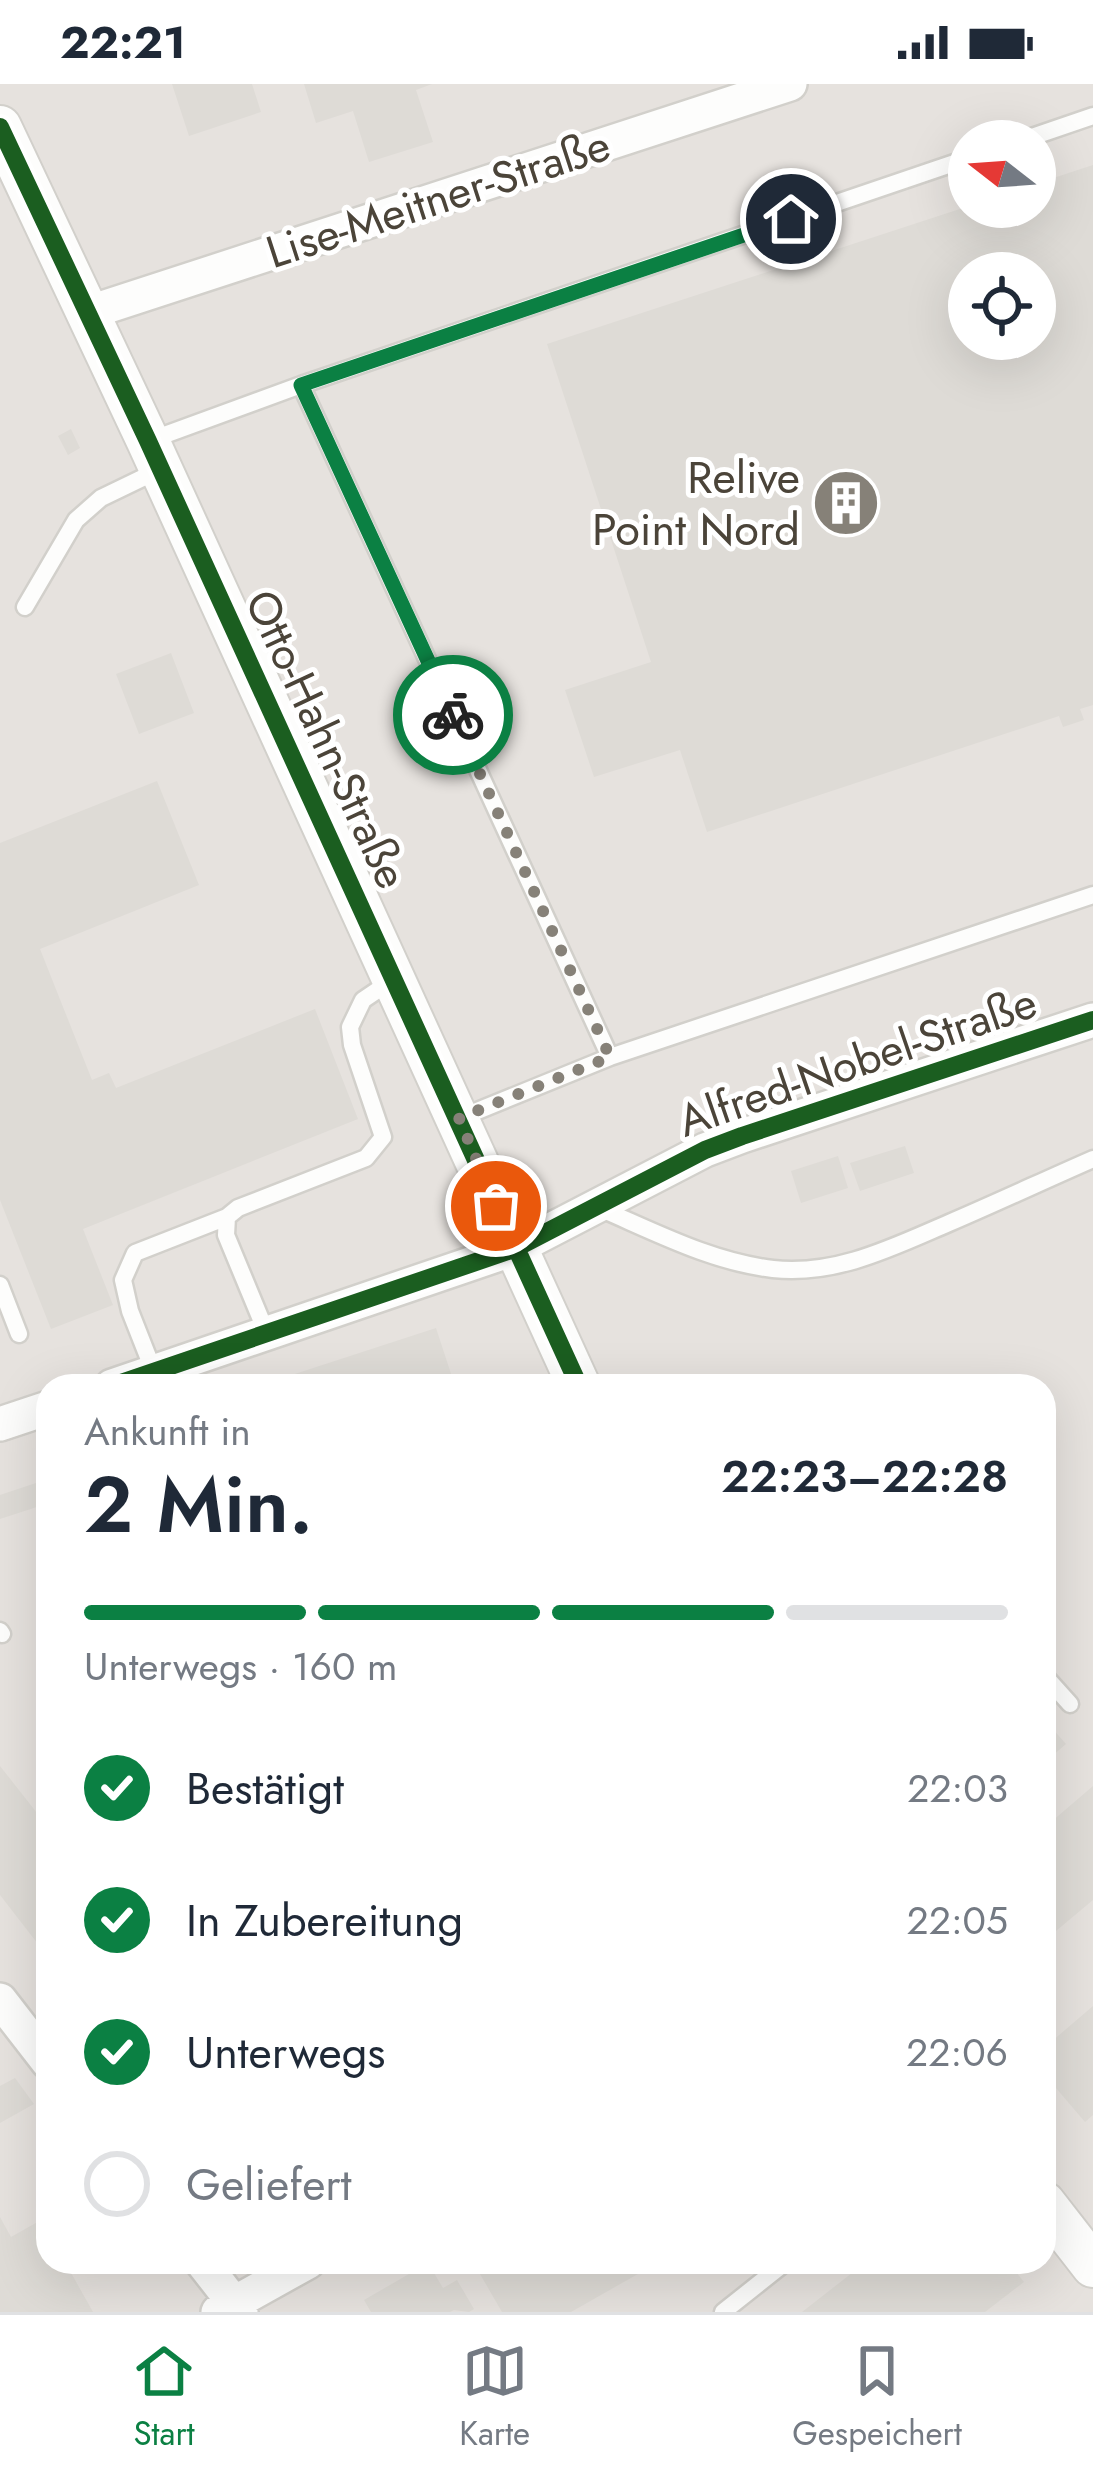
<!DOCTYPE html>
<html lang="de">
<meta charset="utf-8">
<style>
body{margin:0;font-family:Jost,sans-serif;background:#f6f6f7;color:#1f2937;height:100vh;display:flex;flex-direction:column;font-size:45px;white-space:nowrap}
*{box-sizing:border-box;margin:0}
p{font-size:39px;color:#747a83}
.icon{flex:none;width:66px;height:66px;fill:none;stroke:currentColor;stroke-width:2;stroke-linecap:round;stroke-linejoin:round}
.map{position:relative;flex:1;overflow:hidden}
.details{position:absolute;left:36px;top:1290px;width:1020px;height:900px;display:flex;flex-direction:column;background:#fff;border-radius:36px;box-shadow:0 12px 48px #0002}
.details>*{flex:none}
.needle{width:78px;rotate:287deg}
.controls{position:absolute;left:948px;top:36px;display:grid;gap:24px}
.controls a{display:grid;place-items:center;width:108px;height:108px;border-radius:50%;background:#fff;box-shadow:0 12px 48px #0002;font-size:60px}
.pin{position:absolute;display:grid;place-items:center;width:102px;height:102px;color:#fff;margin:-51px;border:6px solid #fff;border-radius:50%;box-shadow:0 3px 12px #0007}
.courier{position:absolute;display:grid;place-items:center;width:120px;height:120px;margin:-60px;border:9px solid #0b8043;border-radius:50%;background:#fff;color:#222;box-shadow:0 3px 15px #0007}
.head em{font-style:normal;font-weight:600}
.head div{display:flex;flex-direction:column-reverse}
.head{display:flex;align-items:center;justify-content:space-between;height:204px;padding:0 48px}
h1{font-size:78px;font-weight:600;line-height:90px}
.bar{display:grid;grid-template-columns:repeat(4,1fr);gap:18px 12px;align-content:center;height:144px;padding:0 48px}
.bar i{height:15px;border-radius:9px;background:#e0e1e3}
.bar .active{background:#0b8043}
.bar p{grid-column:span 4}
ol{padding:0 48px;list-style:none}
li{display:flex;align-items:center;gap:36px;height:132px}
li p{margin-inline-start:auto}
li .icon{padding:12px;border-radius:50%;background:#0b8043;color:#fff;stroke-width:4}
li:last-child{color:#747a83}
li i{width:66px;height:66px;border:6px solid #e0e1e3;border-radius:50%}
.status{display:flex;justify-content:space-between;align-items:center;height:84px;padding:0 60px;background:#fff;direction:ltr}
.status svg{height:33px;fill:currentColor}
.menu{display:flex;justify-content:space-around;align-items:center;height:168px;border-top:3px solid #e0e1e3;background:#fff;font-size:33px;color:#747a83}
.menu a{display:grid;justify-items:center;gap:6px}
.menu .active{color:#0b8043}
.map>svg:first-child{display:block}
</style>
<div class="status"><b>22:21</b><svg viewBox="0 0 49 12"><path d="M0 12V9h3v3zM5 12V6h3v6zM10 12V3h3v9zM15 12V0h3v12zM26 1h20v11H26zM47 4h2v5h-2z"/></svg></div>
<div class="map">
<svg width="1093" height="2228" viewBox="0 0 1093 2228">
<rect width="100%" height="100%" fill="#f4f2ee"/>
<path fill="#e6e2de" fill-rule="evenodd" d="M 0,0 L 1093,0 L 1093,2228 L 0,2228 ZM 969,57 L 1035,57 L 1035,123 L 969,123 ZM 969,189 L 1035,189 L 1035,255 L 969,255 ZM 48,1302 L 1044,1302 L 1044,2178 L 48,2178 Z"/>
<path fill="#dedbd6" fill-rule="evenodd" d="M 172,0 L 252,0 L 261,28 L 189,52 Z
M 304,0 L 432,0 L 416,6 L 433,58 L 369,78 L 353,27 L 316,39 Z
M 1093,81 L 1093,621 L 1080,625 L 1084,636 L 1063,643 L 1059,632 L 707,748 L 680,666 L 594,693 L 565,606 L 651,578 L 547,260 L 969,122 L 1035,123 L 1035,100 ZM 969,189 L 1035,189 L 1035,255 L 969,255 Z
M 71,345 L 80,364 L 68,371 L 58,352 Z
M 171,569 L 194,629 L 139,650 L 116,590 Z
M 157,697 L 199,801 L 40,865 L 92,996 L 109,989 L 116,1004 L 315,925 L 358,1035 L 83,1145 L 113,1221 L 51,1245 L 0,1116 L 0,759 Z
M 905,1062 L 914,1089 L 860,1107 L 850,1079 Z
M 838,1072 L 848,1104 L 801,1119 L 791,1087 Z
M 436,1244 L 455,1302 L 262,1302 L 261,1301 Z
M 39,1398 L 46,1420 L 0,1435 L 0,1411 Z
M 1044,1635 L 1066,1660 L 1044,1679 Z
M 0,1682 L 48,1743 L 48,1873 L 0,1811 Z
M 1093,1702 L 1093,1816 L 1044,1857 L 1044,1744 Z
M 1093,1922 L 1093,2031 L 1085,2038 L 1044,1990 L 1044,1964 Z
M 15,1994 L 34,2020 L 0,2039 L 0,2002 Z
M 0,2133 L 11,2153 L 41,2136 L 48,2148 L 48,2178 L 65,2178 L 93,2228 L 0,2228 Z
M 473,2178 L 659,2178 L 571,2228 L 502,2228 Z
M 866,2178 L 1008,2178 L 1024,2198 L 985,2228 L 802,2228 Z
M 428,2179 L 443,2204 L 457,2196 L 474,2225 L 469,2228 L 454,2226 L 450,2228 L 371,2228 L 364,2216 Z"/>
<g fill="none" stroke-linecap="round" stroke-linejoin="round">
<defs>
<path id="service" d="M 1020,57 L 1093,32
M 301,301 L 610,973
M 148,357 L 301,301 L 969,74
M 25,523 L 76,436 L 101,414 L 159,386
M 460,1034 L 610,973 L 1093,811
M 599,1124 C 655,1148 712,1178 773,1185 C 836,1192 893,1163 949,1139 C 998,1118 1045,1096 1093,1075
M 0,1201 L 19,1250
M 267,1250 L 226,1151 L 227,1133 L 238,1124 L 366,1074 L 383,1053 L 352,961 L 350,943 L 363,916 L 394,895
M 154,1288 L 130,1227 L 123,1196 L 135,1169 L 227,1133
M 0,1547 L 2,1550
M 1044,1591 L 1070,1620
M 723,2228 L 786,2178"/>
<path id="minor" d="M 87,229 L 790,0
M 112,1302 L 514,1165 L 705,1066 L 742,1052 L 1093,936
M 0,1340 L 48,1324
M 0,1916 L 48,1978
M 202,2178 L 241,2228
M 218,2228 L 308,2178"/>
<path id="tertiary" d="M 0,43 L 148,357 L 579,1302
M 1044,2119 L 1093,2182"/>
</defs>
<use href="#service" stroke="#d2d0cb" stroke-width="21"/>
<use href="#minor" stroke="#d2d0cb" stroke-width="38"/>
<use href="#tertiary" stroke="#d2d0cb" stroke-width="46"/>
<use href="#service" stroke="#fdfdfc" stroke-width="16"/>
<use href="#minor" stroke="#fdfdfc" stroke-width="33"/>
<use href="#tertiary" stroke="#fdfdfc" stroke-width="42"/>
<defs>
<path id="cycleway" d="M 0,43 L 148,357 L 579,1302
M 112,1302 L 514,1165 L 705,1066 L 742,1052 L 1093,936"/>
</defs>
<use href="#cycleway" stroke="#fff" stroke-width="26"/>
<use href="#cycleway" stroke="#1b5e20" stroke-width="18"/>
</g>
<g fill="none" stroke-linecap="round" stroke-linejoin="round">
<path stroke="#868178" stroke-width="12" stroke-dasharray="0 21.6" d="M 453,631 L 610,973 L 459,1034 L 496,1122"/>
<path stroke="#0b8043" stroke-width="15" d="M 453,631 L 301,301 L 791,135"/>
</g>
<defs>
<symbol id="building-disc" viewBox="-11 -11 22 22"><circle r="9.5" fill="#868178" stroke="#fff"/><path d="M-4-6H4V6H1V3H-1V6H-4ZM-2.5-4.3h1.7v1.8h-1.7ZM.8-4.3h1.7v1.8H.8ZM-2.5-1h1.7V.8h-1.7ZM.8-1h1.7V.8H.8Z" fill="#fff"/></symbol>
</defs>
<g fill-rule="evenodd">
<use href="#building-disc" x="808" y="381" width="76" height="76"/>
</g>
<g text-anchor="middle" stroke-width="10" stroke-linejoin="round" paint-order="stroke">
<g font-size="45" fill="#4b4439" stroke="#fff">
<text transform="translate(438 114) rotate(-18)" y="16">Lise-Meitner-Straße</text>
<text transform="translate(327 655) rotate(65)" y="16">Otto-Hahn-Straße</text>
<text transform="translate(857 977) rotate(-19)" y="16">Alfred-Nobel-Straße</text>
</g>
<g font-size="45" fill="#4b4439" stroke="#fff" text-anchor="end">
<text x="800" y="409">Relive<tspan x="800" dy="52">Point Nord</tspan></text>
</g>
</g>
</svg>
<div class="controls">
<a><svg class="needle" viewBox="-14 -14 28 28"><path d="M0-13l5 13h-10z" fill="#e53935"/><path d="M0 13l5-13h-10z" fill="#747a83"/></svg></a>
<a><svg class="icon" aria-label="locate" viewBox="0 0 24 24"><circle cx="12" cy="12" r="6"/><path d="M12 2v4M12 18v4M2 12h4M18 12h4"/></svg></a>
</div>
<div class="pin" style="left:496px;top:1122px;background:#ea580c"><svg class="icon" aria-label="bag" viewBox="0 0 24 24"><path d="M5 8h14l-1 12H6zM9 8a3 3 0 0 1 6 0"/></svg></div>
<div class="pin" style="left:791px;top:135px;background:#1f2937"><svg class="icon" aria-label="home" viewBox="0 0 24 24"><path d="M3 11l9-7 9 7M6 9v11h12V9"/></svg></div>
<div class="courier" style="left:453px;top:631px"><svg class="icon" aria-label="bike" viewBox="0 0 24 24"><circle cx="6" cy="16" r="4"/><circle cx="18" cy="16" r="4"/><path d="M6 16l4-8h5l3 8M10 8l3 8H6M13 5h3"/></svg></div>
<section class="details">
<div class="head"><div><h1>2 Min.</h1><p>Ankunft in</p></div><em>22:23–22:28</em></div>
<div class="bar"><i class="active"></i><i class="active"></i><i class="active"></i><i></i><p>Unterwegs · 160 m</p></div>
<ol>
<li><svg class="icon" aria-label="check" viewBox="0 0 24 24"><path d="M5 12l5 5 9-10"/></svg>Bestätigt<p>22:03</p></li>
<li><svg class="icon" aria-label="check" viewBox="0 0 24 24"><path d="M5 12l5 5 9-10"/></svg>In Zubereitung<p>22:05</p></li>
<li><svg class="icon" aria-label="check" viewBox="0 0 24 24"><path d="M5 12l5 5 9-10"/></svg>Unterwegs<p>22:06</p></li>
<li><i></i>Geliefert</li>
</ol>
</section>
</div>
<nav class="menu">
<a class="active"><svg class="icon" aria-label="home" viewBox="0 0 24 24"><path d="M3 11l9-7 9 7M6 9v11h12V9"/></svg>Start</a>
<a><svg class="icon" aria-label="map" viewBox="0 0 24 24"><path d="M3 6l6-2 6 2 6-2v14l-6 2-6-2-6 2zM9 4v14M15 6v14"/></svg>Karte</a>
<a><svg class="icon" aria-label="saved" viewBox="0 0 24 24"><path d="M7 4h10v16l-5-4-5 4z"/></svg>Gespeichert</a>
</nav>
